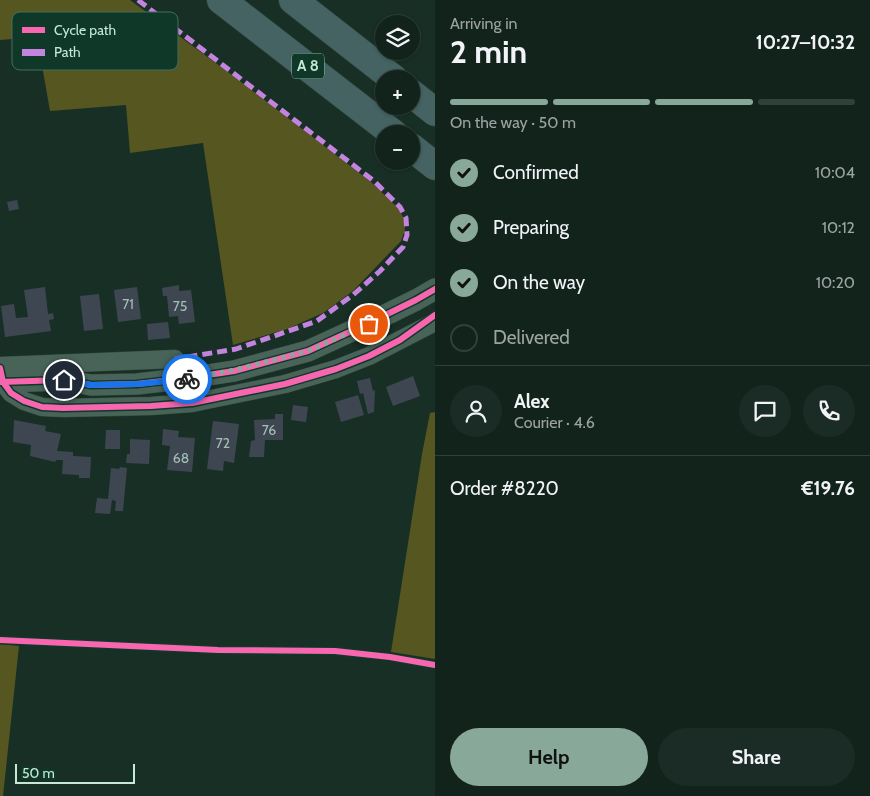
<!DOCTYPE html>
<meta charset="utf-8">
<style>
body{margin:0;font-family:Cabin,sans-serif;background:#1b2b25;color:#f1f3f6;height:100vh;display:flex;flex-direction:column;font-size:19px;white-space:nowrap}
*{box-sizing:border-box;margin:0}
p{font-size:16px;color:#9ca4a3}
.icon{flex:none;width:28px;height:28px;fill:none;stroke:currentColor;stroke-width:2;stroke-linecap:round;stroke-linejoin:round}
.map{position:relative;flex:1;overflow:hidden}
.side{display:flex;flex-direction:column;background:#12231c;width:435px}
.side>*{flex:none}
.buttons{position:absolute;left:375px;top:15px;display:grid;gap:10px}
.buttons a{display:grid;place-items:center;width:45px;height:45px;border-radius:50%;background:#12231c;box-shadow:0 1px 4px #0004,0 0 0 1px #31403b;font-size:25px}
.scale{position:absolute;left:15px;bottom:12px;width:120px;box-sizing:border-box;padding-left:5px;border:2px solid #c5e9d9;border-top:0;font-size:14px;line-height:18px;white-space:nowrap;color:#c5e9d9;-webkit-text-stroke:4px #0f3829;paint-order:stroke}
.pin{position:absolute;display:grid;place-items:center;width:42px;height:42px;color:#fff;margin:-21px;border:2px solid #fff;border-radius:50%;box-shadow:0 1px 5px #0007}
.courier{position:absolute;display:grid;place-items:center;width:50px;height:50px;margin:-25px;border:4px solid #1a73e8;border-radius:50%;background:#fff;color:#222;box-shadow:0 1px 6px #0007}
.overview em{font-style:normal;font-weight:700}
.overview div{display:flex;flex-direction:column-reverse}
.overview{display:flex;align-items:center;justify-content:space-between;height:85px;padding:0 15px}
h1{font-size:32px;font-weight:700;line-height:38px}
.bar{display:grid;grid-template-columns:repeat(4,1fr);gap:8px 5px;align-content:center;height:60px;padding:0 15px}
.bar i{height:6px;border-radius:4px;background:#31403b}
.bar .active{background:#88a89a}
.bar p{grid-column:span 4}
.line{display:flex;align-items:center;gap:12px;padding:0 15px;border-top:1px solid #31403b}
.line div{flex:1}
.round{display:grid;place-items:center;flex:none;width:52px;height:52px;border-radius:26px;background:#1b2b25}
ol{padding:0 15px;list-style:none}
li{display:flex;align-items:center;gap:15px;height:55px}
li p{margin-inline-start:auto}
li .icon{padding:5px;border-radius:50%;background:#88a89a;color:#111;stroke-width:4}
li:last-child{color:#9ca4a3}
li i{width:28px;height:28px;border:2px solid #31403b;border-radius:50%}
.button{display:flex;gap:10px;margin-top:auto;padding:10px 15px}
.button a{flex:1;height:58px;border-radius:30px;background:#88a89a;color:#111;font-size:20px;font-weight:700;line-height:58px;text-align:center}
.button a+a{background:#1b2b25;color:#f1f3f6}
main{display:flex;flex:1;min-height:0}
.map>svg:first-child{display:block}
</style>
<main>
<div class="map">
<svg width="435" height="796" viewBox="0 0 435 796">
<rect width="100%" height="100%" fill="#182f26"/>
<path fill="#555620" d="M 0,0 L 130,0 L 228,72 L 371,182 L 399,209 L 404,219 L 405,230 L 401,241 L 353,291 L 323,313 L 287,329 L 233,345 L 203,143 L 130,153 L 126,105 L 50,111 L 37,37 L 0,40 Z
M 435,412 L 435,659 L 391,652 L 422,454 L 430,413 Z
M 0,644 L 19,646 L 3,796 L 0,796 Z"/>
<path fill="#3e4751" d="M 17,200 L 19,209 L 9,211 L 7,202 Z
M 179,285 L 179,291 L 191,290 L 195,322 L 179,324 L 178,316 L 169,317 L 167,296 L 163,296 L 162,288 Z
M 45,287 L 48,314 L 53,313 L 54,319 L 49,320 L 51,331 L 5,337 L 1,306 L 14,304 L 16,318 L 28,317 L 24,290 Z
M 137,287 L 141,319 L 118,322 L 114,290 Z
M 99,294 L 103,329 L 84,331 L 80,296 Z
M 168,322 L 170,338 L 148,340 L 147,324 Z
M 413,376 L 420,396 L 393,406 L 386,387 Z
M 370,378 L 373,391 L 375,390 L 374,412 L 368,414 L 363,393 L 360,394 L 357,381 Z
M 358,395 L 364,415 L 341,422 L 335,402 Z
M 293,405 L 308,407 L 306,422 L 291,420 Z
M 275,414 L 283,414 L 283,440 L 265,440 L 264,457 L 249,457 L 251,441 L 255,440 L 254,420 L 275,419 Z
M 14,420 L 46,426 L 45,431 L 61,434 L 57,451 L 73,452 L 73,456 L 91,457 L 90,478 L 79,478 L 79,475 L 62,474 L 63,460 L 56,460 L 55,462 L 30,456 L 31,445 L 13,442 Z
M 213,421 L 239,424 L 234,463 L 224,461 L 223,471 L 207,469 Z
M 163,429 L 179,431 L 178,437 L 195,438 L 192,472 L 167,470 L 170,446 L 162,445 Z
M 106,430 L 120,430 L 120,449 L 105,449 Z
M 130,439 L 150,440 L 149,464 L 126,463 L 127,454 L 130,454 Z
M 120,467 L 127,468 L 123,511 L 115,511 L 116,501 L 112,500 L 110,514 L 95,513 L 97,498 L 108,499 L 111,468 L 119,469 Z"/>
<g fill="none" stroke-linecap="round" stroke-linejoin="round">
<defs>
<path id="minor" d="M 0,366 L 175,359
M 0,368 L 3,382 L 11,393 L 24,401 L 42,407 L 63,408 L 151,406 L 192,403 L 285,384 L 336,369 L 369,356 L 435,322"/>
<path id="tertiary" d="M 0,382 L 64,380 L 91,385 L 137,384 L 189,378 L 234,371 L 308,351 L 369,323 L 416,300 L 435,289"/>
<path id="motorway" d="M 221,0 L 394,134
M 293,0 L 394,79
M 411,93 L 435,112
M 411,147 L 435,166"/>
</defs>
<use href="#minor" stroke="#364941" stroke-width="19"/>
<use href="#tertiary" stroke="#364941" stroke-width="22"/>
<use href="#motorway" stroke="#364941" stroke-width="29"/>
<use href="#minor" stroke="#486459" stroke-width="18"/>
<use href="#tertiary" stroke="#486459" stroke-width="21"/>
<use href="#motorway" stroke="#446362" stroke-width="28"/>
<path stroke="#c483df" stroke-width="5" stroke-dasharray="10 5" stroke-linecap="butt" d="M 138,0 L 374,181 L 400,207 L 406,218 L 407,235 L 403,247 L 380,271 L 353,295 L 317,321 L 274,336 L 236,349 L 175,359"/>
<defs>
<path id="cycleway" d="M 0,368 L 3,382 L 11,393 L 24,401 L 42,407 L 63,408 L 151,406 L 192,403 L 285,384 L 336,369 L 369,356 L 400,340 L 435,315
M 0,382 L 64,380 L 91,385 L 137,384 L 189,378 L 234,371 L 308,351 L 369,323 L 416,300 L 435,289
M 0,640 L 218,650 L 335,651 L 390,657 L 435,665"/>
</defs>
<use href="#cycleway" stroke="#0f3829" stroke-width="9"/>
<use href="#cycleway" stroke="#f766af" stroke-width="6"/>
</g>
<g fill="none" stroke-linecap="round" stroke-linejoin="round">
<path stroke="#88a89a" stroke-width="5" stroke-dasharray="0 9" d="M 187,379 L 234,370 L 308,351 L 369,324"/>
<path stroke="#1a73e8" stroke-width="6" d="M 64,380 L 91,385 L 138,384 L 187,379"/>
</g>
<g text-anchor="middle" stroke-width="5" stroke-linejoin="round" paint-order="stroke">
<g font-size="14" fill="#a3c0b7">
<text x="128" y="309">71</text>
<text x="180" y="311">75</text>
<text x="269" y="435">76</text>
<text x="223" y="448">72</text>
<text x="181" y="463">68</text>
</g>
<rect fill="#0f3829" stroke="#8eb4a4" stroke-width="1" x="292" y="53.5" width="32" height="25" rx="4"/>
<g font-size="15" font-weight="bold" fill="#c5e9d9">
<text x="308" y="71">A 8</text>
</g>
</g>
<rect x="12" y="12" width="166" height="58" rx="8" fill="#0f3829" stroke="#466d5e" stroke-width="1"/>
<rect x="22" y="27" width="23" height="6" fill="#f766af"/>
<rect x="22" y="49" width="23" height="7" fill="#c483df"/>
<g font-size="14" fill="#c5e9d9">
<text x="54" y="35">Cycle path</text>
<text x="54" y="57">Path</text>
</g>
</svg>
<div class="buttons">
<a><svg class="icon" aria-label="layers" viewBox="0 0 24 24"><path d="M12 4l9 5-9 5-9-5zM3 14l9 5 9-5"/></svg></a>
<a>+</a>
<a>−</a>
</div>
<div class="scale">50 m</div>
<div class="pin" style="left:369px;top:324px;background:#ea580c"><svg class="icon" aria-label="bag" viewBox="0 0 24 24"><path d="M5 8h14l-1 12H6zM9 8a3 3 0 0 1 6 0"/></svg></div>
<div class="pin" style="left:64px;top:380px;background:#1f2937"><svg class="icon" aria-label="home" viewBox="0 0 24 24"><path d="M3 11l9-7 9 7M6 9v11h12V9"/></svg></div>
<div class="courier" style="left:187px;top:379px"><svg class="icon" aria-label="bike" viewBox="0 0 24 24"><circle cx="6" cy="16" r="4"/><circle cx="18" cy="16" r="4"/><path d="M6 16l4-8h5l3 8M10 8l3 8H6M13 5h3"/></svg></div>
</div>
<section class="side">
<div class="overview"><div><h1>2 min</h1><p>Arriving in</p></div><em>10:27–10:32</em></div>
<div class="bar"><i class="active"></i><i class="active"></i><i class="active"></i><i></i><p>On the way · 50 m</p></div>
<ol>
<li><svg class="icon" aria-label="check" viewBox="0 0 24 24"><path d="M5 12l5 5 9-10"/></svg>Confirmed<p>10:04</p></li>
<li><svg class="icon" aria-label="check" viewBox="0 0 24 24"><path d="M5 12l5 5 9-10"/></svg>Preparing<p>10:12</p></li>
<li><svg class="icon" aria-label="check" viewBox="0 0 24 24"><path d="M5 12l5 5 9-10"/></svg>On the way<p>10:20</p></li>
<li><i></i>Delivered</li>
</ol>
<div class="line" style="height:90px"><a class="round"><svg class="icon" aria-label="person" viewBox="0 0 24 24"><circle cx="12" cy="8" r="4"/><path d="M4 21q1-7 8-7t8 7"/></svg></a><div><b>Alex</b><p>Courier · 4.6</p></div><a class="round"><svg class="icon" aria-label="chat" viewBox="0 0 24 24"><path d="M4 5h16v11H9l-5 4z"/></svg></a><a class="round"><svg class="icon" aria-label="phone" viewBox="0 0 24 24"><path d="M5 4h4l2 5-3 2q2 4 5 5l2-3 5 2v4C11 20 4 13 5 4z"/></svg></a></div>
<div class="line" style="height:65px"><div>Order #8220</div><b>€19.76</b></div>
<div class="button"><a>Help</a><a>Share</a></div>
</section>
</main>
